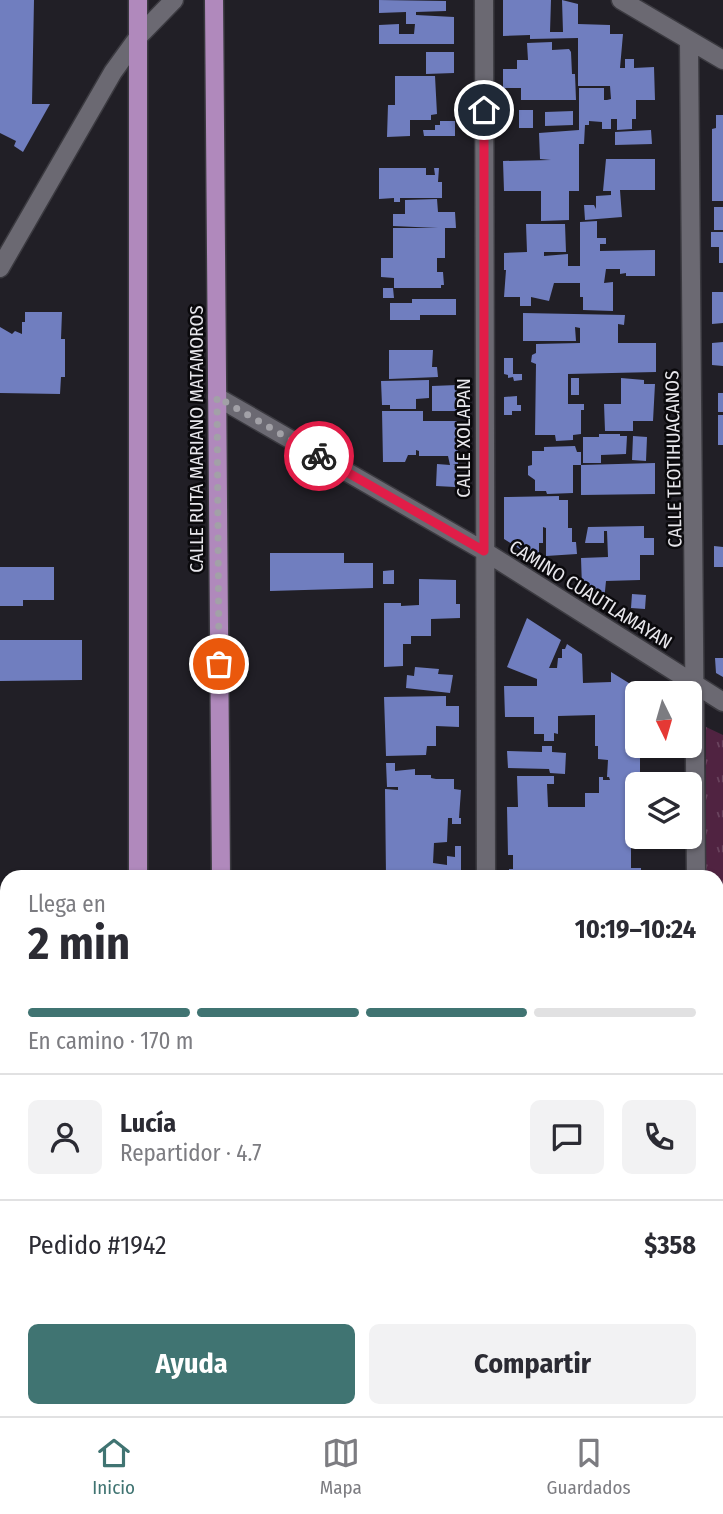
<!DOCTYPE html>
<html lang="es">
<meta charset="utf-8">
<style>
body{margin:0;font-family:"Fira Sans Condensed",sans-serif;background:#f2f2f3;color:#2b2b33;height:100vh;display:flex;flex-direction:column;font-size:26px;white-space:nowrap}
*{box-sizing:border-box;margin:0}
p{font-size:23px;color:#7c7c81}
.icon{flex:none;width:38px;height:38px;fill:none;stroke:currentColor;stroke-width:2;stroke-linecap:round;stroke-linejoin:round}
.map{position:relative;flex:1;overflow:hidden}
.sheet{position:absolute;left:0px;top:870px;width:724px;height:548px;display:flex;flex-direction:column;background:#fff;border-radius:21px 21px 0 0;box-shadow:0 2px 5px #0004}
.sheet>*{flex:none}
.needle{width:46px;rotate:175deg}
.tools{position:absolute;left:625px;top:681px;display:grid;gap:14px}
.tools a{display:grid;place-items:center;width:77px;height:77px;border-radius:10px;background:#fff;box-shadow:0 2px 5px #0004;font-size:35px}
.pin{position:absolute;display:grid;place-items:center;width:60px;height:60px;color:#fff;margin:-30px;border:4px solid #fff;border-radius:50%;box-shadow:0 2px 7px #0007}
.courier{position:absolute;display:grid;place-items:center;width:70px;height:70px;margin:-35px;border:5px solid #e11d48;border-radius:50%;background:#fff;color:#222;box-shadow:0 2px 9px #0007}
.head em{font-style:normal;font-weight:700}
.head div{display:flex;flex-direction:column-reverse}
.head{display:flex;align-items:center;justify-content:space-between;height:119px;padding:0 28px}
h1{font-size:46px;font-weight:700;line-height:52px}
.bar{display:grid;grid-template-columns:repeat(4,1fr);gap:10px 7px;align-content:center;height:84px;padding:0 28px}
.bar i{height:9px;border-radius:5px;background:#e1e1e2}
.bar .selected{background:#407472}
.bar p{grid-column:span 4}
.line{display:flex;align-items:center;gap:18px;padding:0 28px;border-top:2px solid #e1e1e2}
.line div{flex:1}
.round{display:grid;place-items:center;flex:none;width:74px;height:74px;border-radius:10px;background:#f2f2f3}
.action{display:flex;gap:14px;margin-top:auto;padding:14px 28px}
.action a{flex:1;height:80px;border-radius:10px;background:#407472;color:#fff;font-size:28px;font-weight:700;line-height:80px;text-align:center}
.action a+a{background:#f2f2f3;color:#2b2b33}
.dock{display:flex;justify-content:space-around;align-items:center;height:98px;border-top:2px solid #e1e1e2;background:#fff;font-size:19px;color:#7c7c81}
.dock a{display:grid;justify-items:center;gap:4px}
.dock .selected{color:#407472}
.map>svg:first-child{display:block}
</style>
<div class="map">
<svg width="723" height="1416" viewBox="0 0 723 1416">
<defs>
<pattern id="park-tufts" width="24" height="20" patternUnits="userSpaceOnUse" patternTransform="scale(1.75)"><rect width="24" height="20" fill="#502341"/><path d="M3 7l-1-3M5 7V3M7 7l1-3M15 17l-1-3M17 17v-4M19 17l1-3" fill="none" stroke="#69435d"/></pattern>
</defs>
<rect width="100%" height="100%" fill="#211f26"/>
<path fill="url(#park-tufts)" d="M 706,727 L 723,735 L 723,1261 L 718,1205 L 718,877 L 705,877 Z"/>
<path fill="#707ebf" d="M 0,0 L 34,0 L 32,104 L 50,104 L 23,152 L 14,146 L 16,141 L 0,133 Z
M 379,0 L 446,1 L 446,11 L 416,12 L 416,15 L 454,17 L 454,44 L 379,44 L 379,25 L 399,24 L 399,34 L 414,34 L 415,24 L 406,24 L 406,12 L 379,13 Z
M 503,0 L 551,0 L 550,32 L 563,32 L 562,0 L 578,4 L 578,24 L 610,25 L 610,34 L 623,34 L 620,68 L 625,68 L 625,59 L 634,59 L 634,68 L 654,67 L 655,100 L 636,100 L 636,119 L 632,119 L 632,129 L 617,130 L 617,119 L 611,119 L 611,129 L 602,129 L 602,122 L 589,121 L 589,125 L 585,125 L 584,144 L 579,144 L 579,191 L 569,191 L 569,220 L 541,221 L 541,191 L 504,191 L 503,161 L 551,160 L 540,159 L 539,133 L 579,130 L 579,88 L 604,88 L 604,100 L 607,100 L 611,99 L 610,86 L 578,86 L 578,38 L 530,39 L 530,35 L 503,36 Z
M 552,42 L 552,50 L 569,49 L 571,52 L 572,74 L 575,74 L 576,100 L 521,100 L 521,88 L 503,88 L 503,69 L 517,69 L 517,60 L 528,60 L 527,43 Z
M 426,52 L 454,52 L 454,73 L 426,74 Z
M 395,76 L 435,76 L 437,114 L 431,115 L 431,120 L 410,120 L 410,136 L 387,137 L 388,105 L 395,105 Z
M 519,110 L 533,110 L 533,128 L 519,128 Z
M 573,111 L 573,125 L 545,126 L 545,112 Z
M 716,115 L 723,115 L 723,201 L 712,201 L 712,129 L 716,128 Z
M 440,121 L 455,121 L 455,136 L 424,136 L 423,130 L 435,130 L 435,125 L 440,125 Z
M 651,130 L 652,144 L 615,145 L 615,132 Z
M 606,159 L 655,159 L 655,190 L 620,190 L 622,217 L 585,220 L 584,205 L 594,205 L 596,209 L 596,196 L 611,195 L 611,191 L 603,191 Z
M 379,168 L 426,168 L 426,175 L 435,175 L 434,168 L 439,168 L 438,182 L 442,182 L 442,198 L 400,198 L 400,202 L 394,202 L 394,198 L 379,199 Z
M 437,199 L 438,212 L 455,212 L 456,228 L 445,228 L 445,258 L 437,258 L 437,272 L 443,272 L 444,285 L 441,285 L 441,288 L 394,288 L 394,278 L 381,277 L 381,258 L 393,258 L 393,228 L 438,228 L 393,226 L 393,214 L 405,214 L 405,200 Z
M 714,207 L 723,207 L 723,230 L 714,230 Z
M 597,221 L 597,238 L 606,238 L 606,244 L 600,244 L 600,251 L 655,250 L 655,276 L 626,276 L 626,273 L 620,274 L 620,269 L 606,269 L 604,283 L 613,282 L 613,311 L 583,310 L 583,297 L 580,297 L 580,283 L 554,283 L 549,301 L 531,297 L 531,306 L 520,306 L 520,297 L 504,297 L 506,270 L 504,270 L 504,253 L 527,252 L 526,224 L 565,224 L 566,252 L 544,252 L 544,256 L 568,254 L 568,266 L 580,266 L 580,222 Z
M 711,232 L 723,232 L 723,263 L 719,263 L 719,247 L 711,247 Z
M 383,288 L 393,288 L 394,298 L 383,298 Z
M 712,292 L 723,292 L 723,323 L 712,324 Z
M 412,299 L 456,299 L 456,315 L 420,315 L 420,320 L 390,320 L 390,303 L 412,303 Z
M 25,312 L 62,312 L 61,339 L 65,339 L 65,377 L 61,377 L 60,394 L 0,393 L 0,327 L 12,334 L 15,331 L 22,334 L 22,322 L 25,322 Z
M 523,313 L 625,315 L 624,325 L 618,324 L 618,343 L 656,343 L 656,372 L 568,374 L 568,404 L 584,404 L 584,410 L 581,410 L 581,434 L 573,435 L 573,440 L 556,441 L 555,435 L 535,435 L 536,364 L 531,362 L 532,355 L 536,353 L 536,344 L 580,343 L 580,328 L 575,327 L 576,341 L 523,341 Z
M 723,342 L 723,366 L 712,365 L 712,343 Z
M 389,350 L 433,350 L 432,367 L 437,367 L 438,377 L 389,379 Z
M 504,358 L 513,358 L 513,374 L 522,374 L 522,380 L 514,381 L 513,377 L 508,378 L 508,375 L 504,374 Z
M 571,378 L 579,378 L 579,395 L 571,395 Z
M 621,378 L 644,380 L 644,384 L 655,384 L 653,421 L 633,421 L 633,431 L 605,431 L 604,404 L 621,404 Z
M 429,380 L 429,398 L 416,399 L 416,409 L 390,409 L 390,405 L 382,405 L 381,381 Z
M 457,385 L 457,411 L 432,411 L 432,386 Z
M 718,393 L 723,393 L 723,412 L 718,412 Z
M 517,396 L 517,405 L 521,405 L 521,411 L 512,411 L 512,415 L 504,415 L 504,397 Z
M 382,411 L 423,411 L 423,421 L 457,421 L 458,464 L 453,464 L 456,465 L 455,487 L 436,486 L 437,464 L 450,465 L 448,456 L 419,456 L 419,451 L 416,450 L 416,455 L 408,455 L 405,462 L 383,462 Z
M 718,415 L 723,415 L 723,445 L 718,445 Z
M 599,434 L 620,434 L 620,436 L 627,436 L 626,454 L 601,455 L 601,463 L 583,463 L 583,437 L 599,437 Z
M 633,436 L 647,437 L 646,461 L 632,460 Z
M 575,446 L 577,452 L 581,452 L 581,465 L 573,465 L 573,493 L 547,494 L 546,491 L 535,491 L 535,480 L 528,475 L 528,466 L 532,465 L 532,451 L 544,451 L 544,447 Z
M 655,463 L 655,494 L 581,495 L 581,465 Z
M 559,496 L 559,500 L 568,500 L 568,528 L 572,528 L 572,542 L 576,542 L 577,554 L 546,556 L 546,528 L 543,527 L 543,543 L 539,543 L 539,554 L 528,554 L 504,539 L 504,497 Z
M 644,526 L 644,538 L 654,538 L 654,555 L 640,555 L 640,580 L 606,581 L 604,601 L 582,587 L 581,558 L 608,557 L 607,531 L 604,531 L 604,543 L 585,543 L 588,527 Z
M 714,546 L 723,547 L 723,567 L 714,567 Z
M 270,553 L 344,553 L 344,563 L 373,563 L 373,588 L 270,591 Z
M 0,567 L 54,567 L 54,600 L 23,600 L 23,606 L 0,606 Z
M 394,570 L 394,584 L 383,584 L 383,571 Z
M 419,579 L 456,580 L 456,604 L 460,604 L 460,618 L 431,619 L 431,636 L 411,636 L 411,644 L 403,644 L 403,666 L 384,667 L 384,603 L 401,603 L 401,606 L 419,605 Z
M 632,594 L 646,595 L 645,609 L 631,608 Z
M 527,618 L 561,640 L 549,668 L 557,668 L 558,658 L 562,658 L 562,649 L 565,649 L 567,644 L 582,654 L 583,683 L 611,682 L 611,672 L 645,693 L 637,693 L 637,746 L 640,746 L 640,777 L 639,784 L 637,784 L 637,838 L 631,838 L 631,868 L 641,868 L 641,877 L 509,877 L 509,869 L 513,869 L 513,855 L 508,855 L 507,807 L 518,807 L 517,776 L 554,776 L 554,784 L 547,784 L 548,807 L 585,807 L 585,793 L 599,793 L 599,777 L 603,777 L 603,780 L 610,780 L 609,777 L 607,777 L 608,760 L 598,759 L 598,746 L 595,746 L 595,715 L 558,716 L 558,734 L 554,733 L 554,741 L 544,741 L 544,734 L 534,734 L 534,717 L 505,717 L 504,686 L 537,686 L 537,679 L 507,667 Z
M 0,640 L 82,640 L 82,680 L 0,681 Z
M 715,658 L 723,658 L 723,677 L 716,673 Z
M 415,667 L 439,669 L 438,674 L 453,675 L 450,693 L 406,688 L 407,675 L 414,676 Z
M 446,696 L 446,706 L 459,706 L 459,727 L 436,726 L 436,746 L 427,746 L 426,755 L 386,756 L 384,697 Z
M 542,746 L 552,746 L 552,752 L 566,753 L 565,774 L 550,773 L 549,769 L 508,768 L 507,751 L 542,752 Z
M 386,763 L 395,763 L 395,771 L 415,769 L 415,775 L 431,775 L 431,778 L 436,779 L 454,779 L 454,789 L 461,790 L 459,818 L 461,818 L 461,824 L 452,824 L 452,818 L 448,818 L 447,842 L 434,843 L 433,863 L 447,865 L 447,856 L 455,857 L 455,846 L 461,846 L 461,877 L 386,877 L 385,789 L 398,790 L 398,787 L 387,787 Z
M 0,1101 L 7,1101 L 7,1140 L 0,1140 Z
M 0,1199 L 7,1199 L 7,1311 L 0,1311 Z
M 0,1368 L 6,1368 L 6,1416 L 0,1416 Z
M 51,1410 L 60,1410 L 60,1416 L 8,1416 L 8,1414 L 48,1413 L 51,1413 Z
M 401,1410 L 444,1410 L 442,1416 L 430,1416 L 420,1412 L 418,1416 L 407,1416 L 400,1414 Z
M 518,1410 L 569,1410 L 567,1416 L 516,1416 Z
M 585,1410 L 624,1410 L 638,1416 L 583,1416 Z
M 651,1410 L 703,1410 L 702,1416 L 651,1416 L 649,1415 Z"/>
<g fill="none" stroke-linecap="round" stroke-linejoin="round">
<defs>
<path id="minor" d="M 484,0 L 486,877
M 621,0 L 723,60
M 689,41 L 696,877
M 0,268 L 113,72 L 139,36 L 174,0
M 217,397 L 484,551 L 723,702
M 0,1158 L 7,1158
M 718,1289 L 723,1310
M 295,1410 L 311,1416
M 721,1416 L 723,1405"/>
<path id="major" d="M 214,0 L 221,877
M 138,877 L 138,0
M 143,1410 L 143,1416
M 223,1416 L 223,1410"/>
</defs>
<use href="#minor" stroke="#3b3a40" stroke-width="21"/>
<use href="#major" stroke="#3b3a40" stroke-width="21"/>
<use href="#minor" stroke="#6b6972" stroke-width="18"/>
<use href="#major" stroke="#b089bc" stroke-width="18"/>
</g>
<g fill="none" stroke-linecap="round" stroke-linejoin="round">
<path stroke="#a2a1a7" stroke-width="7" stroke-dasharray="0 12.6" d="M 219,664 L 217,397 L 319,456"/>
<path stroke="#e11d48" stroke-width="9" d="M 319,456 L 484,551 L 484,110"/>
</g>
<g text-anchor="middle" stroke-width="5" stroke-linejoin="round" paint-order="stroke">
<g font-size="19" fill="#e8e7ec" stroke="#0a090c">
<text transform="translate(463 438) rotate(-90)" y="7">CALLE XOLAPAN</text>
<text transform="translate(196 439) rotate(-90)" y="7">CALLE RUTA MARIANO MATAMOROS</text>
<text transform="translate(673 459) rotate(-91)" y="7">CALLE TEOTIHUACANOS</text>
<text transform="translate(591 594) rotate(32)" y="7">CAMINO CUAUTLAMAYAN</text>
</g>
</g>
</svg>
<div class="tools">
<a><svg class="needle" viewBox="-14 -14 28 28"><path d="M0-13l5 13h-10z" fill="#e53935"/><path d="M0 13l5-13h-10z" fill="#7c7c81"/></svg></a>
<a><svg class="icon" aria-label="layers" viewBox="0 0 24 24"><path d="M12 4l9 5-9 5-9-5zM3 14l9 5 9-5"/></svg></a>
</div>
<div class="pin" style="left:219px;top:664px;background:#ea580c"><svg class="icon" aria-label="bag" viewBox="0 0 24 24"><path d="M5 8h14l-1 12H6zM9 8a3 3 0 0 1 6 0"/></svg></div>
<div class="pin" style="left:484px;top:110px;background:#1f2937"><svg class="icon" aria-label="home" viewBox="0 0 24 24"><path d="M3 11l9-7 9 7M6 9v11h12V9"/></svg></div>
<div class="courier" style="left:319px;top:456px"><svg class="icon" aria-label="bike" viewBox="0 0 24 24"><circle cx="6" cy="16" r="4"/><circle cx="18" cy="16" r="4"/><path d="M6 16l4-8h5l3 8M10 8l3 8H6M13 5h3"/></svg></div>
<section class="sheet">
<div class="head"><div><h1>2 min</h1><p>Llega en</p></div><em>10:19–10:24</em></div>
<div class="bar"><i class="selected"></i><i class="selected"></i><i class="selected"></i><i></i><p>En camino · 170 m</p></div>
<div class="line" style="height:126px"><a class="round"><svg class="icon" aria-label="person" viewBox="0 0 24 24"><circle cx="12" cy="8" r="4"/><path d="M4 21q1-7 8-7t8 7"/></svg></a><div><b>Lucía</b><p>Repartidor · 4.7</p></div><a class="round"><svg class="icon" aria-label="chat" viewBox="0 0 24 24"><path d="M4 5h16v11H9l-5 4z"/></svg></a><a class="round"><svg class="icon" aria-label="phone" viewBox="0 0 24 24"><path d="M5 4h4l2 5-3 2q2 4 5 5l2-3 5 2v4C11 20 4 13 5 4z"/></svg></a></div>
<div class="line" style="height:91px"><div>Pedido #1942</div><b>$358</b></div>
<div class="action"><a>Ayuda</a><a>Compartir</a></div>
</section>
</div>
<nav class="dock">
<a class="selected"><svg class="icon" aria-label="home" viewBox="0 0 24 24"><path d="M3 11l9-7 9 7M6 9v11h12V9"/></svg>Inicio</a>
<a><svg class="icon" aria-label="map" viewBox="0 0 24 24"><path d="M3 6l6-2 6 2 6-2v14l-6 2-6-2-6 2zM9 4v14M15 6v14"/></svg>Mapa</a>
<a><svg class="icon" aria-label="saved" viewBox="0 0 24 24"><path d="M7 4h10v16l-5-4-5 4z"/></svg>Guardados</a>
</nav>
